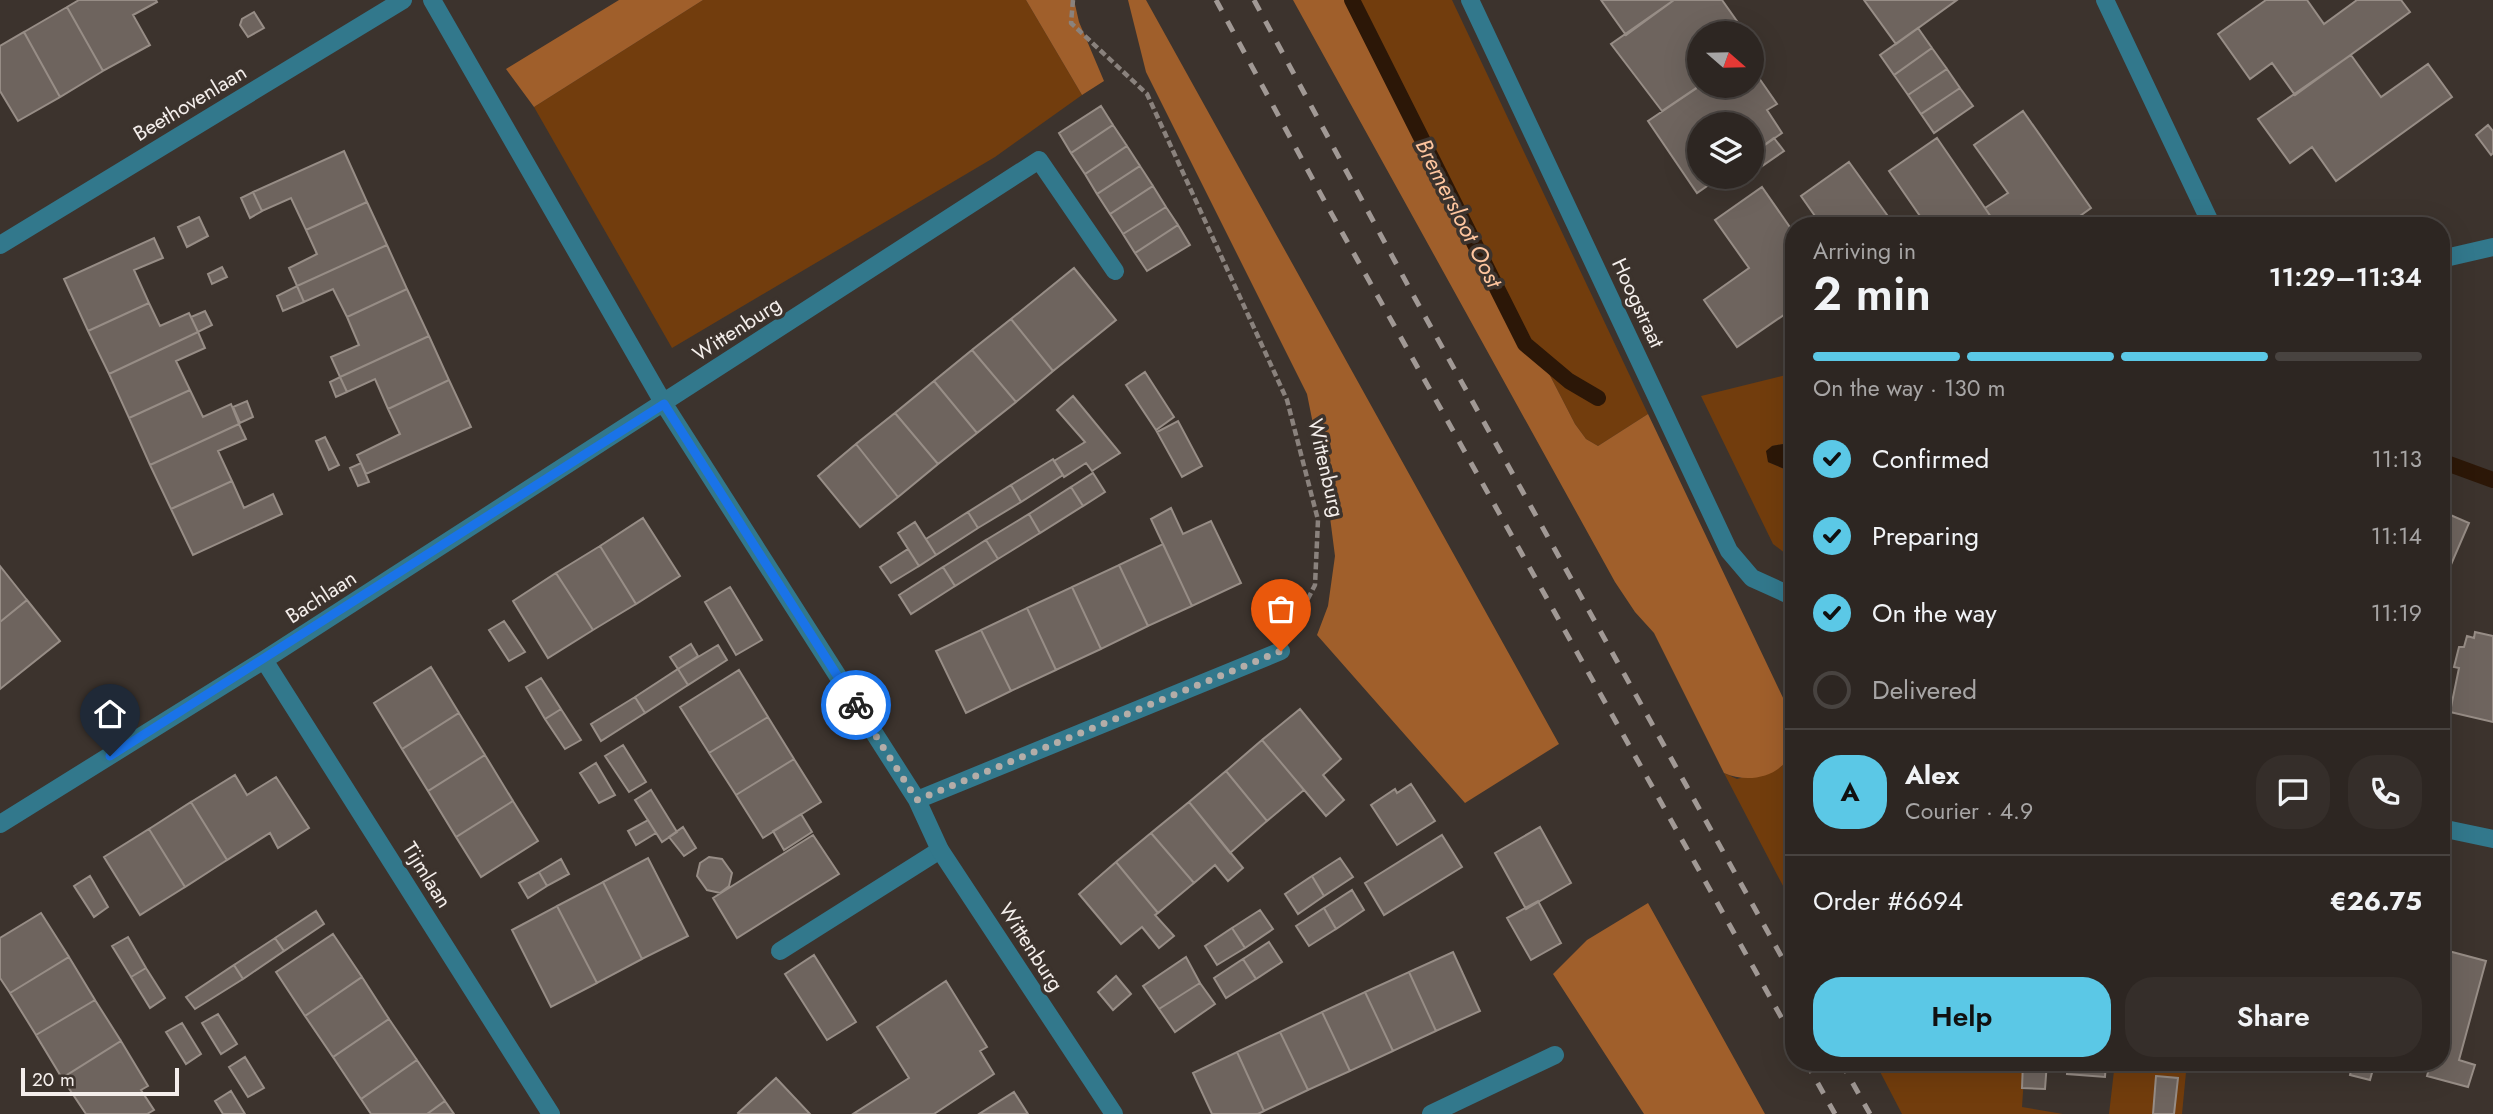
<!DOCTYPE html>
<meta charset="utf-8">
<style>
body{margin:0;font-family:Jost,sans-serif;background:#352e2a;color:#f1f3f6;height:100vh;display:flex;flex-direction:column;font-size:26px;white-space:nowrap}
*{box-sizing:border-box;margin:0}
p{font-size:23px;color:#a7a5a5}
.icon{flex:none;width:38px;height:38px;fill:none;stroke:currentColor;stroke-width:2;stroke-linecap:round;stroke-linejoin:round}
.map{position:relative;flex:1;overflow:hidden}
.sheet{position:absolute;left:1785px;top:217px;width:665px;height:854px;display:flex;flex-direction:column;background:#2d2622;border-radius:28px;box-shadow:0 7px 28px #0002,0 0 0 2px #484340}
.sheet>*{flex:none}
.needle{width:46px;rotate:110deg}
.fabs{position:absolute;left:1687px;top:21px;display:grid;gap:14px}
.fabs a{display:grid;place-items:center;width:77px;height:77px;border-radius:50%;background:#2d2622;box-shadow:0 7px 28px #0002,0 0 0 2px #484340;font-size:35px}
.scale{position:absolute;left:21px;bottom:18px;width:158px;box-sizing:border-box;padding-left:7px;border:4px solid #f4eeeb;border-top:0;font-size:19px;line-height:24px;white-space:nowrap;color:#f4eeeb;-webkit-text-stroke:5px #3c332d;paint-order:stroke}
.pin{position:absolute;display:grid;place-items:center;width:60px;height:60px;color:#fff;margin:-72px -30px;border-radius:50% 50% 50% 0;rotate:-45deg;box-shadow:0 0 7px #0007}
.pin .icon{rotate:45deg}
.courier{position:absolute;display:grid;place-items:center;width:70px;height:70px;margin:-35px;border:5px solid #1a73e8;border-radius:50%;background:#fff;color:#222;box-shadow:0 2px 9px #0007}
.head em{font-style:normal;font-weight:600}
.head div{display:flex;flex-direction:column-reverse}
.head{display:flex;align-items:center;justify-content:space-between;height:119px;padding:0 28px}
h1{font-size:46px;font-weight:600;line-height:52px}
.bar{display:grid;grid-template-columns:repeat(4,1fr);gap:10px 7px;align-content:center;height:84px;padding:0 28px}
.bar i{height:9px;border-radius:5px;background:#484340}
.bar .active{background:#5bc8e6}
.bar p{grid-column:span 4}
.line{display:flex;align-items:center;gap:18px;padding:0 28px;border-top:2px solid #484340}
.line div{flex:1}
.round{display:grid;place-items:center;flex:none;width:74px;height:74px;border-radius:28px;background:#352e2a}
ol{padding:0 28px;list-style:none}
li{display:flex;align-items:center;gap:21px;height:77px}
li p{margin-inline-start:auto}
li .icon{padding:7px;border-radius:50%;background:#5bc8e6;color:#111;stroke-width:4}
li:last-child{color:#a7a5a5}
li i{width:38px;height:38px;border:4px solid #484340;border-radius:50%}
.action{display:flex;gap:14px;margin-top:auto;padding:14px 28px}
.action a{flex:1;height:80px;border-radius:28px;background:#5bc8e6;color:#111;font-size:28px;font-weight:600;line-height:80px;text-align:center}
.action a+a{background:#352e2a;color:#f1f3f6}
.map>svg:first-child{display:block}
</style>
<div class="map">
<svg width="2493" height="1114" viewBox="0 0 2493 1114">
<rect width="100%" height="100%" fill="#3c332d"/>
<path fill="#723d0d" d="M 703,0 L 1026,0 L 1082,95 L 995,157 L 672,348 L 534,107 Z
M 1356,0 L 1452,0 L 1648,414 L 1598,446 L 1586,439 L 1575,424 Z
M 1794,373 L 1794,442 L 1772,446 L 1768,462 L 1794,473 L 1794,560 L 1773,544 L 1701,396 Z
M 1794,748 L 1794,907 L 1724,773 L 1737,779 L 1781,767 Z
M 1875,1062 L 2025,1062 L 2022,1107 L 2063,1114 L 1902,1114 Z
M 2115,1062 L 2187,1062 L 2182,1114 L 2109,1114 Z"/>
<path fill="#a05f2b" d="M 619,0 L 703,0 L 534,107 L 506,69 Z
M 1026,0 L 1074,0 L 1079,22 L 1104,81 L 1082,95 Z
M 1128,0 L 1146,0 L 1559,744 L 1465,803 L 1317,635 L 1328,606 L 1335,556 L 1327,494 L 1307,394 L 1146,72 Z
M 1293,0 L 1356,0 L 1575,424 L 1586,439 L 1598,446 L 1648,414 L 1794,721 C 1794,729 1796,741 1793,749 C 1783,777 1749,784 1724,773 L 1654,633 L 1635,612 L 1615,582 Z
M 1648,903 L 1765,1114 L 1644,1114 L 1553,974 L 1587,940 Z"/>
<path fill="#2c1707" d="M 1794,442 L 1794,473 L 1768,462 L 1766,451 L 1772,446 Z"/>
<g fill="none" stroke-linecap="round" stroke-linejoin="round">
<path stroke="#2c1707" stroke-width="16" d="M 1352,0 L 1525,344 L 1569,381 L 1598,398
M 2441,461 L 2493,480"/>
</g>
<path fill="#6e645e" stroke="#978d86" stroke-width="2" d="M 79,0 L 156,0 L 157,2 L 133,15 L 150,45 L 103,71 L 67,7 Z
M 1601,0 L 1674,0 L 1626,35 Z
M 1674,0 L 1722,0 L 1739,24 L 1726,33 L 1699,33 L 1699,86 L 1662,111 L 1611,44 Z
M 1864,0 L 1957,0 L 1896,44 Z
M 2266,0 L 2307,0 L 2324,24 L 2357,0 L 2401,0 L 2410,12 L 2295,95 L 2272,63 L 2250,79 L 2218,34 Z
M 67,7 L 103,71 L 60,97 L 24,32 Z
M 254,12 L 264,28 L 248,37 L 240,25 L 242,19 Z
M 1918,28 L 1932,48 L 1894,75 L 1880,55 Z
M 24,32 L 60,97 L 18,121 L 0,91 L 0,46 Z
M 1932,48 L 1947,69 L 1908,95 L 1894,75 Z
M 2351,55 L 2381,97 L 2428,64 L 2452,97 L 2336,181 L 2312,147 L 2290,163 L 2258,119 Z
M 1752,68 L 1777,104 L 1767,110 L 1782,133 L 1752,154 L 1752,124 L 1699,124 L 1699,177 L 1720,177 L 1697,193 L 1648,121 L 1700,86 L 1752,86 Z
M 1947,69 L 1960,88 L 1921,114 L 1908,95 Z
M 1960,88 L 1973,106 L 1934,133 L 1921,114 Z
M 1101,106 L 1113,125 L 1071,153 L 1059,133 Z
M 2023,111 L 2091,208 L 2066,226 L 1997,226 L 1985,208 L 2008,193 L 1974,145 Z
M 1113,125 L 1127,146 L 1085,174 L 1071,153 Z
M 2488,125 L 2493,131 L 2493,153 L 2491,155 L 2476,135 Z
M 1774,138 L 1784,151 L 1752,173 L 1752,154 Z
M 1937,138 L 1985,208 L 1997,226 L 1912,226 L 1922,219 L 1889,171 Z
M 1127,146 L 1140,166 L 1097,194 L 1085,174 Z
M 344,151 L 367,202 L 306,230 L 291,198 L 262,211 L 253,192 Z
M 1849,162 L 1895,226 L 1822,226 L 1801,196 Z
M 1140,166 L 1153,186 L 1110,214 L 1097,194 Z
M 1153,186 L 1166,207 L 1123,234 L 1110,214 Z
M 1762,187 L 1794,233 L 1794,308 L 1737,347 L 1704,300 L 1749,268 L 1715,220 Z
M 253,192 L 262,211 L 250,218 L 241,198 Z
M 367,202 L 387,245 L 297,286 L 289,268 L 317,254 L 306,230 Z
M 1166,207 L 1178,225 L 1135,253 L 1123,234 Z
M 199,217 L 208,236 L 187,247 L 178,227 Z
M 1178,225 L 1190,245 L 1147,271 L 1135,253 Z
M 154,238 L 163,258 L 134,270 L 149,303 L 88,331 L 64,279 Z
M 387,245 L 407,289 L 347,317 L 333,289 L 304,302 L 297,286 Z
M 222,267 L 227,277 L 212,284 L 208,274 Z
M 1074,268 L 1116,320 L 1053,371 L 1011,319 Z
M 297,286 L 304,302 L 283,311 L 277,296 Z
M 407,289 L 429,336 L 340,377 L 331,357 L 359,345 L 347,317 Z
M 149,303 L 160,326 L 189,313 L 198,332 L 109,374 L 88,331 Z
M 205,311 L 212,325 L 198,332 L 191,317 Z
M 1011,319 L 1053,371 L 1016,402 L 972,350 Z
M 198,332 L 205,348 L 176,361 L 190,390 L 129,418 L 109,374 Z
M 429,336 L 449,380 L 388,409 L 375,379 L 347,392 L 340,377 Z
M 972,350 L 1016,402 L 977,433 L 934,381 Z
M 1145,372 L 1174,417 L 1156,430 L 1126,385 Z
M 340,377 L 347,392 L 336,397 L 330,382 Z
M 449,380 L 471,427 L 366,474 L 357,455 L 400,434 L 388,409 Z
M 934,381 L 977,433 L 938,464 L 895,413 Z
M 190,390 L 203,417 L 231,404 L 239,424 L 150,465 L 129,418 Z
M 1073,396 L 1120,453 L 1092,471 L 1086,463 L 1064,477 L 1054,461 L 1085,442 L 1057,410 Z
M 247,401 L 253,417 L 240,423 L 233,407 Z
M 895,413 L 938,464 L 898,497 L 856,444 Z
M 1178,421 L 1202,466 L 1182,477 L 1157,432 Z
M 239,424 L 246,439 L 218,451 L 232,481 L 171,509 L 150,465 Z
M 325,437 L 339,465 L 329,470 L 316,441 Z
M 856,444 L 898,497 L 860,527 L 818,476 Z
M 1053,459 L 1063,475 L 1021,502 L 1011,485 Z
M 361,463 L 369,482 L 358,486 L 350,468 Z
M 1093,473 L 1105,492 L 1083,506 L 1071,487 Z
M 232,481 L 244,508 L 273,494 L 282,514 L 193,555 L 171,509 Z
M 1011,485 L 1021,502 L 978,528 L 968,512 Z
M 1071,487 L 1083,506 L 1040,533 L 1029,514 Z
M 1171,508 L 1183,534 L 1211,521 L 1241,583 L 1192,606 L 1151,519 Z
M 968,512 L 978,528 L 936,555 L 926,539 Z
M 1029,514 L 1040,533 L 998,559 L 986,540 Z
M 2448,514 L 2469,523 L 2450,567 L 2441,563 L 2441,530 Z
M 643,518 L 680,576 L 636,604 L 600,546 Z
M 915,522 L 936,555 L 919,566 L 898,533 Z
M 986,540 L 998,559 L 955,586 L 943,567 Z
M 1163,544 L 1192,606 L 1148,626 L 1119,565 Z
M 600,546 L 636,604 L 593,630 L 556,573 Z
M 908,549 L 919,566 L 891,583 L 880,567 Z
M 1119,565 L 1148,626 L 1101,649 L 1072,587 Z
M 0,566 L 27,600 L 0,622 Z
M 943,567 L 955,586 L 911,614 L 899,595 Z
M 556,573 L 593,630 L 548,658 L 513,601 Z
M 730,587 L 762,640 L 736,655 L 705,602 Z
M 1072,587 L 1101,649 L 1056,670 L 1027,608 Z
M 27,600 L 60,641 L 0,689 L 0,622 Z
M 1027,608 L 1056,670 L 1011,691 L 981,630 Z
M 504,621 L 525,652 L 509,661 L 489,630 Z
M 981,630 L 1011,691 L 966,713 L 936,651 Z
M 2475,632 L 2493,636 L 2493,722 L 2450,712 L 2459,668 L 2454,667 L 2459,647 L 2464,647 L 2467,636 L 2474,638 Z
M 691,644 L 698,656 L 678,669 L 670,657 Z
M 718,645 L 727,660 L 688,685 L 678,669 Z
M 431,667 L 459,713 L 402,749 L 374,703 Z
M 678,669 L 688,685 L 645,713 L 635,697 Z
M 739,670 L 768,717 L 709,753 L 680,707 Z
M 541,678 L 561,709 L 545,719 L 526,687 Z
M 635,697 L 645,713 L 601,741 L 591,724 Z
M 561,709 L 581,740 L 565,749 L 545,719 Z
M 1300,709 L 1341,759 L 1323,775 L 1344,800 L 1326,816 L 1262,740 Z
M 459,713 L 485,755 L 428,791 L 402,749 Z
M 768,717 L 794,759 L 736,795 L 709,753 Z
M 1262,740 L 1304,790 L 1267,821 L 1226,771 Z
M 623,745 L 646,782 L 629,792 L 605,756 Z
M 485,755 L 513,801 L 456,837 L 428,791 Z
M 794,759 L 821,802 L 763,838 L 736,795 Z
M 596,763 L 615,795 L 599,803 L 580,773 Z
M 1226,771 L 1267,821 L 1230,853 L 1189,802 Z
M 235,775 L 247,795 L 276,777 L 309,828 L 278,848 L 270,833 L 227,860 L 191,802 Z
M 1411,784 L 1435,821 L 1397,845 L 1371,805 L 1395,789 L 1397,793 Z
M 651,790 L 677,832 L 662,842 L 635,800 Z
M 513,801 L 538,841 L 481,877 L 456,837 Z
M 191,802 L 227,860 L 185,887 L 149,829 Z
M 1189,802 L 1243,868 L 1228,881 L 1215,865 L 1194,883 L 1151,833 Z
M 801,814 L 812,832 L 784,850 L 773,831 Z
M 648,820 L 656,833 L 636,845 L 628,831 Z
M 683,827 L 696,848 L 684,856 L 669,837 Z
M 1540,827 L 1571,883 L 1526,909 L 1495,853 Z
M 149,829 L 185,887 L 140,915 L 104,857 Z
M 1151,833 L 1194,883 L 1158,913 L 1116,862 Z
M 813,835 L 839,874 L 737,938 L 713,898 Z
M 1442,835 L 1462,867 L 1384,915 L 1365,883 Z
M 709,857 L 722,859 L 732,873 L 729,886 L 720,893 L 707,890 L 697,876 L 700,863 Z
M 648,858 L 688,936 L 642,959 L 603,882 Z
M 1340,858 L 1353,877 L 1324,896 L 1312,876 Z
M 561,859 L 569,874 L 547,886 L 539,872 Z
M 1116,862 L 1158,913 L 1155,915 L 1174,936 L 1159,948 L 1142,927 L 1121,944 L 1079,894 Z
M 539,872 L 547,886 L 528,898 L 519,883 Z
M 90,876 L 108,907 L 94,917 L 74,886 Z
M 1312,876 L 1324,896 L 1298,914 L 1285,894 Z
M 603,882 L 642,959 L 597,983 L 557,906 Z
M 1352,890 L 1364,910 L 1336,929 L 1324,908 Z
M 1538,901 L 1561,943 L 1531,960 L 1507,918 Z
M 557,906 L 597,983 L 551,1007 L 512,930 Z
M 1324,908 L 1336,929 L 1309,946 L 1296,926 Z
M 1260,910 L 1273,929 L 1245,948 L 1232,928 Z
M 316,911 L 324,924 L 284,951 L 275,938 Z
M 41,913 L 69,957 L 10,993 L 0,978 L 0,938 Z
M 1232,928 L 1245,948 L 1217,965 L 1205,946 Z
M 333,934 L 362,977 L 305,1016 L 276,972 Z
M 128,937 L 146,968 L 131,977 L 112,946 Z
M 275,938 L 284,951 L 243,979 L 234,965 Z
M 1269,942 L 1282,962 L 1256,979 L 1243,959 Z
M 2441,949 L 2486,961 L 2459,1060 L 2475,1065 L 2468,1087 L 2427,1076 L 2431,1062 L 2441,1062 Z
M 1453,952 L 1480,1011 L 1436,1031 L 1409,972 Z
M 814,955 L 856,1022 L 827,1040 L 785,974 Z
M 69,957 L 95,1000 L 36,1035 L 10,993 Z
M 1186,957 L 1200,983 L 1159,1009 L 1143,986 Z
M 1243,959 L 1256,979 L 1226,998 L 1214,978 Z
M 234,965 L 243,979 L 195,1009 L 186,997 Z
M 146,968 L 165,998 L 150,1008 L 131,977 Z
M 1409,972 L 1436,1031 L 1393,1051 L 1365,992 Z
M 1116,976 L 1131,994 L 1113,1010 L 1098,992 Z
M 362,977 L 389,1019 L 333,1057 L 305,1016 Z
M 946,981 L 987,1047 L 980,1051 L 994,1074 L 934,1114 L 853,1114 L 909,1078 L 877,1027 Z
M 1200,983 L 1215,1004 L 1175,1032 L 1159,1009 Z
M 1365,992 L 1393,1051 L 1350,1071 L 1322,1012 Z
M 95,1000 L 121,1041 L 62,1078 L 36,1035 Z
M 1322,1012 L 1350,1071 L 1308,1090 L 1280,1032 Z
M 218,1014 L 237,1044 L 221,1054 L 202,1023 Z
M 389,1019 L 417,1060 L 361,1099 L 333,1057 Z
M 182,1023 L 201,1054 L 186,1064 L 166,1032 Z
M 1280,1032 L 1308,1090 L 1264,1111 L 1237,1052 Z
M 121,1041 L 148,1086 L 141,1090 L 154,1110 L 147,1114 L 86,1114 L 62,1078 Z
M 1237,1052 L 1264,1111 L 1258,1114 L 1212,1114 L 1193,1073 Z
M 245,1057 L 264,1088 L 248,1097 L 229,1067 Z
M 417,1060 L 445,1101 L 427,1114 L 371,1114 L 361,1099 Z
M 2023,1062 L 2047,1062 L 2045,1089 L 2022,1088 Z
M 2068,1062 L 2106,1062 L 2105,1077 L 2067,1074 Z
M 2353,1062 L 2375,1062 L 2370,1080 L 2350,1075 Z
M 2156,1076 L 2178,1078 L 2174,1114 L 2153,1114 Z
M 776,1078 L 810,1114 L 739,1114 L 738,1113 Z
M 231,1091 L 245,1114 L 223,1114 L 215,1101 Z
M 1014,1092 L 1028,1114 L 979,1114 Z
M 445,1101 L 454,1114 L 427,1114 Z"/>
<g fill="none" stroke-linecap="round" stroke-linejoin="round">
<path stroke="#8a827d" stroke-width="4.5" stroke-dasharray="7 3.5" stroke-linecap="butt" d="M 1073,0 L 1071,23 L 1147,94 L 1287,400 L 1318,520 L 1315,585 L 1297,620"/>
<path stroke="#32788c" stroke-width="18" d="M 780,951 L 940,850"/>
<path stroke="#32788c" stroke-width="18" d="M 432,0 L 664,404 L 917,800 L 940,850 L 1114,1114
M 1470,0 L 1729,551 L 1752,578 L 1794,597
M 2105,0 L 2212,226
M 0,245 L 403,0
M 2441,259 L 2493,247
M 264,660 L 551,1114
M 917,800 L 1281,651
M 0,824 L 264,660 L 1039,160 L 1115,271
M 2441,828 L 2493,839
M 1431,1114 L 1555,1055"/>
<path stroke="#a19995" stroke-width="5" stroke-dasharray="12 12" stroke-linecap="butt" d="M 1216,0 L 1325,202 L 1794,1040
M 1254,0 L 1412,293 L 1794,979
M 1806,1062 L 1835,1114
M 1841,1062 L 1870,1114"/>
</g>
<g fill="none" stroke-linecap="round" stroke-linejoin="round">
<path stroke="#b4ada8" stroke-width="7" stroke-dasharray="0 12.6" d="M 856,705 L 917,800 L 1281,651"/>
<path stroke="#1a73e8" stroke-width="9" d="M 110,756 L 664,404 L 856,705"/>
</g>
<g text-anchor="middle" stroke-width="7" stroke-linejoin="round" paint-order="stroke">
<g font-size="21" fill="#f4eeeb" stroke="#3c332d">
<text transform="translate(190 103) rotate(-31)" y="7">Beethovenlaan</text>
<text transform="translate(1638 303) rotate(65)" y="7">Hoogstraat</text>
<text transform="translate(737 329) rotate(-33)" y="7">Wittenburg</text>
<text transform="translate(1326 468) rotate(77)" y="7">Wittenburg</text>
<text transform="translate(321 597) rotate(-33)" y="7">Bachlaan</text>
<text transform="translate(427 875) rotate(58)" y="7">Tijmlaan</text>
<text transform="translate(1031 947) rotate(57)" y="7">Wittenburg</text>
</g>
<g font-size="23" font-style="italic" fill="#ffc69f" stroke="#3c332d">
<text transform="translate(1459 213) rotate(63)" y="8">Bremersloot Oost</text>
</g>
</g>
</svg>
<div class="fabs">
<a><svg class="needle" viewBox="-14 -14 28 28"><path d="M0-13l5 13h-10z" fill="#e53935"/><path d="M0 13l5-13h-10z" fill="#a7a5a5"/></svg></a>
<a><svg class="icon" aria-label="layers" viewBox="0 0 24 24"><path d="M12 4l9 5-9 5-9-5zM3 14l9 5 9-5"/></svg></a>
</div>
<div class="scale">20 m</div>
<div class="pin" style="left:1281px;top:651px;background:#ea580c"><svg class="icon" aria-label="bag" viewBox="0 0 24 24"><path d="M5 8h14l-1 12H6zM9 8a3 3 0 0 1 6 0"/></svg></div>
<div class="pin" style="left:110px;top:756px;background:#1f2937"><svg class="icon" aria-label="home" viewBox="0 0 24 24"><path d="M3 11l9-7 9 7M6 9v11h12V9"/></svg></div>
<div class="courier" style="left:856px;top:705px"><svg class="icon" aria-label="bike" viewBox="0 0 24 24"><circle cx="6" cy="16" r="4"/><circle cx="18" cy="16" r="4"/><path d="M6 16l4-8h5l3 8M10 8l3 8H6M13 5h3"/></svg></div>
<section class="sheet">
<div class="head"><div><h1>2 min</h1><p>Arriving in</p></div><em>11:29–11:34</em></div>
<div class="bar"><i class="active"></i><i class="active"></i><i class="active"></i><i></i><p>On the way · 130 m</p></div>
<ol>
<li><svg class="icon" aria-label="check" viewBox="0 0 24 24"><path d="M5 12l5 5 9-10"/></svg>Confirmed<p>11:13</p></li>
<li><svg class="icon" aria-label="check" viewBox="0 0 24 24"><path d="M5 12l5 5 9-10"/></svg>Preparing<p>11:14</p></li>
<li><svg class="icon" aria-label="check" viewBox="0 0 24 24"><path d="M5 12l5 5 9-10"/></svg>On the way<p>11:19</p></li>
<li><i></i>Delivered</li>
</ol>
<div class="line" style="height:126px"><b class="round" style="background:#5bc8e6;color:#111">A</b><div><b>Alex</b><p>Courier · 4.9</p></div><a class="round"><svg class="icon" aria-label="chat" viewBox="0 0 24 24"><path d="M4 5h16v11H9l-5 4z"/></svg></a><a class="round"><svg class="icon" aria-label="phone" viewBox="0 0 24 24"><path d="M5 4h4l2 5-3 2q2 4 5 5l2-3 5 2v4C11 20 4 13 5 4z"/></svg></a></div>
<div class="line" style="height:91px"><div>Order #6694</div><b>€26.75</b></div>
<div class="action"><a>Help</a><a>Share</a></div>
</section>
</div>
